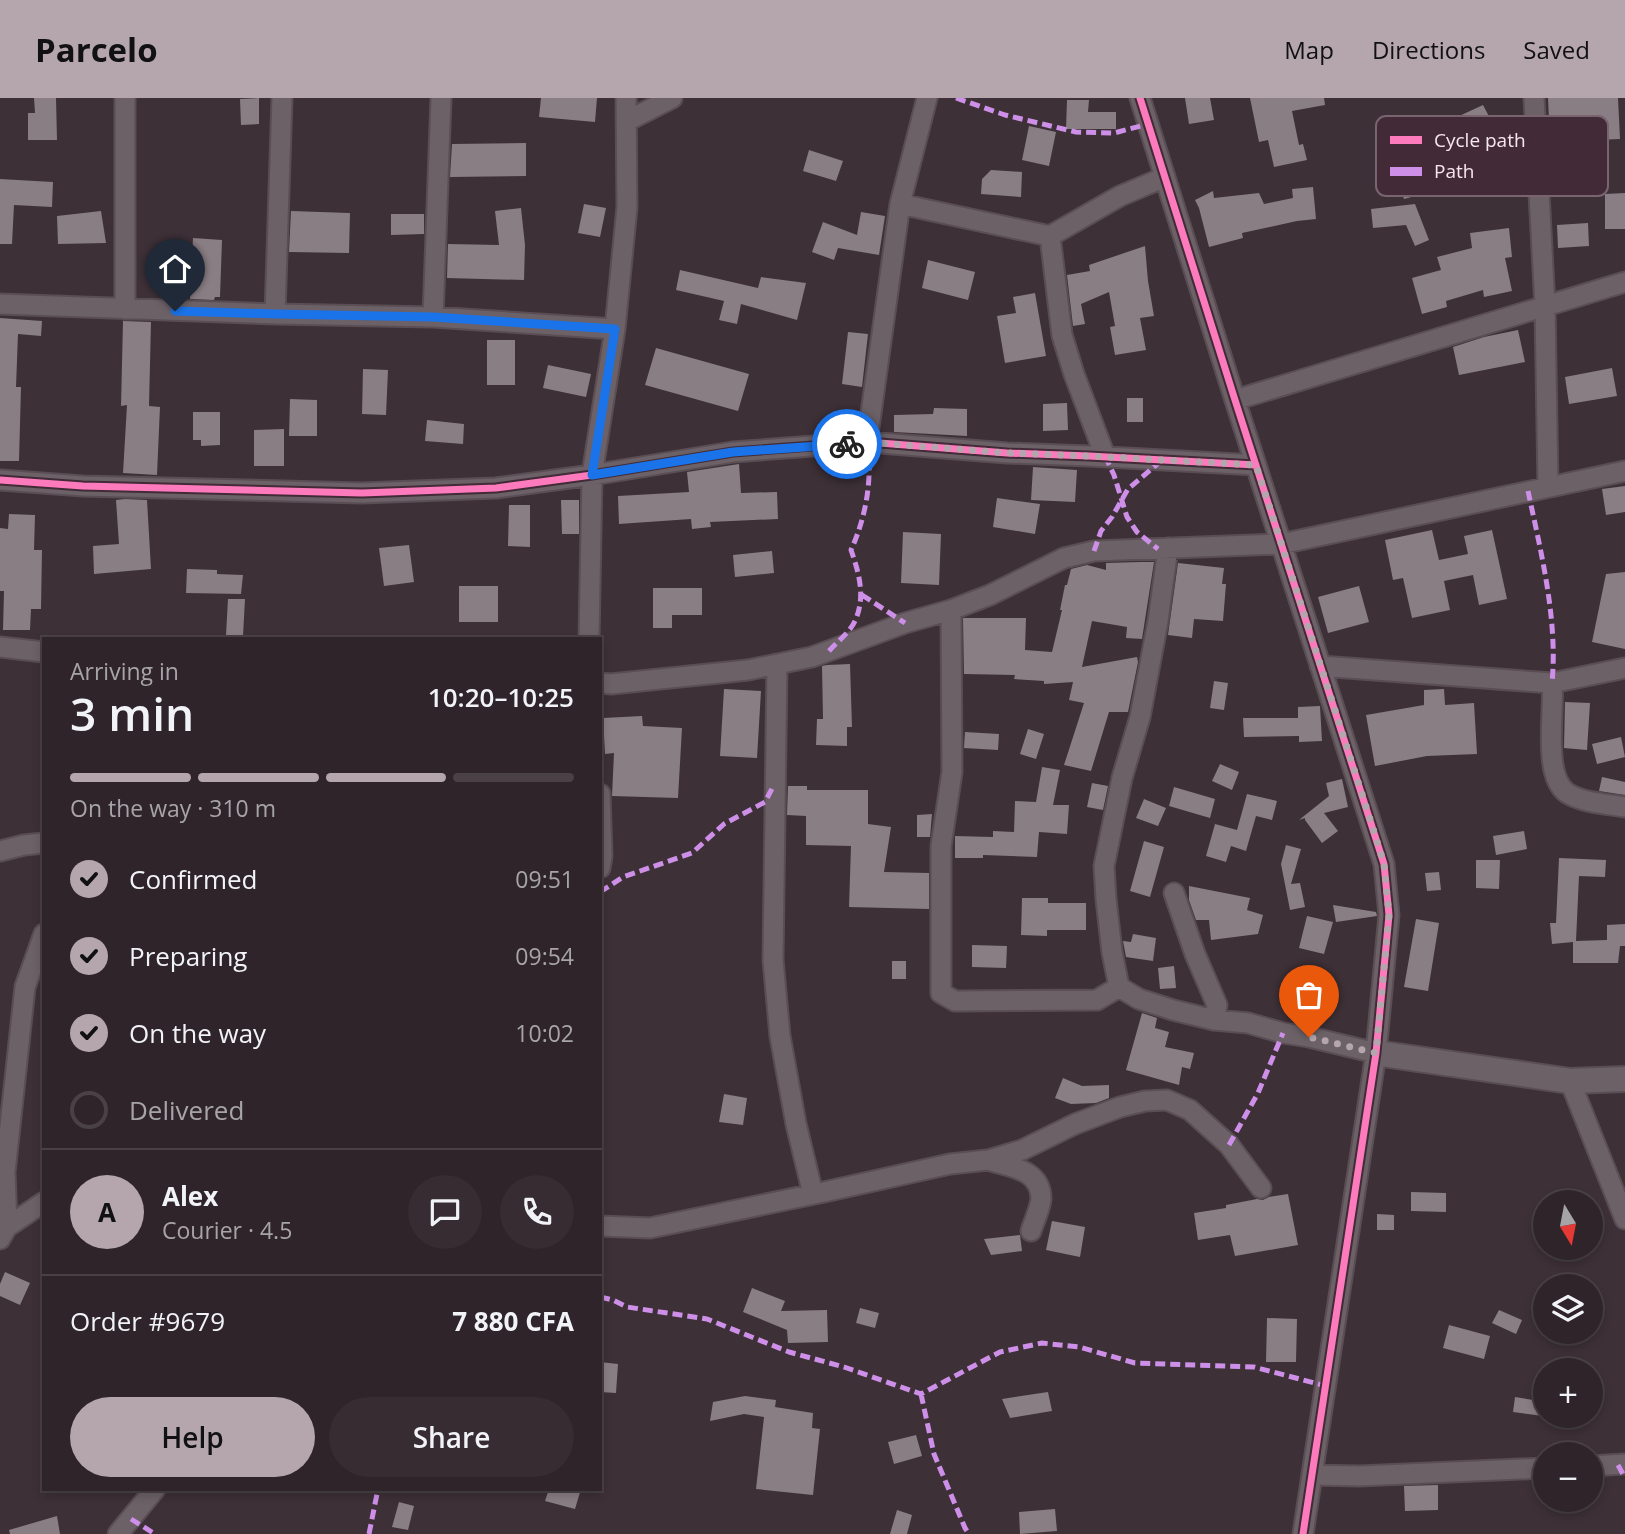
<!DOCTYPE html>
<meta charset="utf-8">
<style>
body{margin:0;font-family:"Open Sans",sans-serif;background:#362c31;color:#f1f3f6;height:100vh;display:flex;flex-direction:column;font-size:26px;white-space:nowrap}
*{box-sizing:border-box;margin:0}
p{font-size:23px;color:#a7a4a8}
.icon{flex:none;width:38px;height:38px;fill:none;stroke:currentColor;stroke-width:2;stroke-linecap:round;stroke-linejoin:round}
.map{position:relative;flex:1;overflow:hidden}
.details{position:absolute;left:42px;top:539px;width:560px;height:854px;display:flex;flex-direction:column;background:#2e2429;border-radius:0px;box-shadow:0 4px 10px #0003,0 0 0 2px #494146}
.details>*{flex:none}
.needle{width:46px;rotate:170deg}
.tools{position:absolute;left:1533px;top:1092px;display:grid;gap:14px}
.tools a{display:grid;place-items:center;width:70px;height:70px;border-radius:50%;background:#2e2429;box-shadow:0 4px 10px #0003,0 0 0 2px #494146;font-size:35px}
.pin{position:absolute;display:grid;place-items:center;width:60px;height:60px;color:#fff;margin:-72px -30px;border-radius:50% 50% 50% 0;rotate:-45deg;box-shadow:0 0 7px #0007}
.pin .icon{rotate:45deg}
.courier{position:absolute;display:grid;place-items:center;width:70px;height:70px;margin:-35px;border:5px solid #1a73e8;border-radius:50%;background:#fff;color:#222;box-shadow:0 2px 9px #0007}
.headline em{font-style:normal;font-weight:600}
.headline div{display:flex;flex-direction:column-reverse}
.headline{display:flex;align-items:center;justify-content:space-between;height:119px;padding:0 28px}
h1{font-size:46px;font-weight:600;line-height:52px}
.bar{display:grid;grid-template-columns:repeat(4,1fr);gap:10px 7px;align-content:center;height:84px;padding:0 28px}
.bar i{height:9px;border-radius:5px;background:#494146}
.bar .current{background:#b5a6ae}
.bar p{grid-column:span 4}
.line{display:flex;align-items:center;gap:18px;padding:0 28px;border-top:2px solid #494146}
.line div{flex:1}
.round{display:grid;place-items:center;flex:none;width:74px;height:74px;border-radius:37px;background:#362c31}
ol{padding:0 28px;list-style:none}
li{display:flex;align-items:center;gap:21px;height:77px}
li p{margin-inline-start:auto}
li .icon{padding:7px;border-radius:50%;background:#b5a6ae;color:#111;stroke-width:4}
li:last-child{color:#a7a4a8}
li i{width:38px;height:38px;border:4px solid #494146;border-radius:50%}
.button{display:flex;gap:14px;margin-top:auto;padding:14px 28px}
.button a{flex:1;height:80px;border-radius:42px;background:#b5a6ae;color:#111;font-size:28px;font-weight:600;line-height:80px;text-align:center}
.button a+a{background:#362c31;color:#f1f3f6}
header{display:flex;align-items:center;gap:42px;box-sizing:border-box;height:98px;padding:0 35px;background:#b5a6ae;color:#111}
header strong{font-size:33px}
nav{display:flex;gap:38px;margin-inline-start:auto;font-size:24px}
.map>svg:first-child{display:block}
</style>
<header>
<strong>Parcelo</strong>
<nav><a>Map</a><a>Directions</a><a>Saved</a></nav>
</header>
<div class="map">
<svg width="1625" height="1436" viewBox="0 0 1625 1436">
<rect width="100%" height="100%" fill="#3d3037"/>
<path fill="#897e84" d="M 34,0 L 56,0 L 57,42 L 28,42 L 28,15 L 35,15 Z
M 259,0 L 259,26 L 241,27 L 240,1 Z
M 541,0 L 597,0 L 595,24 L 539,19 Z
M 1185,0 L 1210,0 L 1214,22 L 1189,26 Z
M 1250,0 L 1324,0 L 1325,7 L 1292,13 L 1299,47 L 1303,46 L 1307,62 L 1274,69 L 1268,42 L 1259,44 Z
M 1548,0 L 1618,0 L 1620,41 L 1550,44 Z
M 1067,2 L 1089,2 L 1088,14 L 1116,14 L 1116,31 L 1066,31 Z
M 1483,7 L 1511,60 L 1482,68 L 1457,19 Z
M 1029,28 L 1056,34 L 1049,68 L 1022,62 Z
M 526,45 L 526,78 L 450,79 L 452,46 Z
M 809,52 L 843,63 L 836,83 L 803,73 Z
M 991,72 L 1022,74 L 1021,99 L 981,96 L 982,81 Z
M 1414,79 L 1419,97 L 1404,101 L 1398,84 Z
M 0,81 L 53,84 L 52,109 L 14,107 L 12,146 L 0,146 Z
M 1313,89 L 1316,121 L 1297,123 L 1242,135 L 1243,140 L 1209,149 L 1199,110 L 1195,102 L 1213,93 L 1214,100 L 1259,95 L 1264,106 L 1293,100 L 1292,91 Z
M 1625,95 L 1625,131 L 1605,131 L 1605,96 Z
M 584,106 L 606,110 L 600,139 L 578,135 Z
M 1415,106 L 1429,142 L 1415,148 L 1406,127 L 1373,130 L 1371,111 Z
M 521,110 L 525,147 L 524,182 L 447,180 L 448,146 L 499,147 L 495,113 Z
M 101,113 L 106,145 L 58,146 L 57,118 Z
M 291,113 L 350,115 L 349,155 L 289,154 Z
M 861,114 L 885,118 L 879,157 L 838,150 L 834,162 L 812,154 L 823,124 L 857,137 Z
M 391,116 L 424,116 L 424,136 L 391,137 Z
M 1588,125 L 1589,148 L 1558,150 L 1557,127 Z
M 1509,130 L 1512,159 L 1505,160 L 1512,193 L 1484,199 L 1483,192 L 1446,203 L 1447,209 L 1422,216 L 1412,180 L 1441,172 L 1437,159 L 1472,150 L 1470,135 Z
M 193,140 L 222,142 L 220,199 L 215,199 L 214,202 L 190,201 Z
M 1145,148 L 1148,183 L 1154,218 L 1140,220 L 1146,252 L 1115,257 L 1110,229 L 1115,228 L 1109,194 L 1081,206 L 1085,226 L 1073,228 L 1067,177 L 1090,173 L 1089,167 Z
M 928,162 L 975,174 L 968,202 L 922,190 Z
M 680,172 L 758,190 L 761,179 L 806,185 L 797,222 L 741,206 L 737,226 L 719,222 L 724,203 L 676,192 Z
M 1035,195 L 1046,258 L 1005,265 L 997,218 L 1016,215 L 1013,199 Z
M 0,220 L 42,223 L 41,238 L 18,236 L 16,289 L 21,289 L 19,363 L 0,363 Z
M 123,223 L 151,224 L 149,308 L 160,309 L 157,377 L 123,375 L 127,307 L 121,308 Z
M 1518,232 L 1525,264 L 1459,277 L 1453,249 L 1484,239 Z
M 848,234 L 868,236 L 862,289 L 842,286 Z
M 487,242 L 515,242 L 515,287 L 487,287 Z
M 656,250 L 749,276 L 738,313 L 645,287 Z
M 548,267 L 591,276 L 586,299 L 543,290 Z
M 1612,270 L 1617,298 L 1569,306 L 1565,279 Z
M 363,271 L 388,272 L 386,317 L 362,316 Z
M 1127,300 L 1143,300 L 1143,324 L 1127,324 Z
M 290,301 L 317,302 L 317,338 L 289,338 Z
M 1067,305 L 1068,332 L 1043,333 L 1043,306 Z
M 934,310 L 967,311 L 967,338 L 894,334 L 894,317 L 933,316 Z
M 193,314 L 220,314 L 220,347 L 201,348 L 201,342 L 193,342 Z
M 427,322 L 464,326 L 463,346 L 425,343 Z
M 284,331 L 284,368 L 254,368 L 254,332 Z
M 739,366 L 741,395 L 777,394 L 778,421 L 710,424 L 711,429 L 692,431 L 691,421 L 619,426 L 618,398 L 689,394 L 687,374 Z
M 1033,369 L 1077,372 L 1075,404 L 1031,402 Z
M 1625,388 L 1625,414 L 1606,417 L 1602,391 Z
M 997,400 L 1040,406 L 1035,436 L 993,429 Z
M 125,401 L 147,402 L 151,471 L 94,476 L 93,448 L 119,446 L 116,402 Z
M 561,402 L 579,402 L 579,436 L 562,436 Z
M 509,407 L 530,407 L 530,449 L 508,448 Z
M 9,416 L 35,417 L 34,452 L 42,452 L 41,511 L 31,511 L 30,532 L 3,532 L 4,493 L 0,493 L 0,430 L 8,431 Z
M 1432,432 L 1439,462 L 1468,456 L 1464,438 L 1492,432 L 1507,501 L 1479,507 L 1473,477 L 1444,483 L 1450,512 L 1412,520 L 1403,480 L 1393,482 L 1385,442 Z
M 903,434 L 941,436 L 939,487 L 901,485 Z
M 409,447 L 414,484 L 384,488 L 379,450 Z
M 772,453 L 774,475 L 735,479 L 733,457 Z
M 1140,464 L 1154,464 L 1142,541 L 1126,540 L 1127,529 L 1092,523 L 1082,569 L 1137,559 L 1138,564 L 1128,614 L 1109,614 L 1091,673 L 1064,667 L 1084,605 L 1069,602 L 1073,584 L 1044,586 L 1044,583 L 1014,581 L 1015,577 L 964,576 L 963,520 L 1026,520 L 1025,552 L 1052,554 L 1062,512 L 1060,512 L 1065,487 L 1067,487 L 1071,471 L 1087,467 L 1106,472 L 1106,465 Z
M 1178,465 L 1224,470 L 1222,486 L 1226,486 L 1223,523 L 1194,521 L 1192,540 L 1168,537 Z
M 187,471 L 217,472 L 217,476 L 243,477 L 241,496 L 186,495 Z
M 1625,474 L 1625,551 L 1592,544 L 1606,476 Z
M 459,488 L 498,488 L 498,524 L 459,524 Z
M 1359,488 L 1369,524 L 1328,535 L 1318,499 Z
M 653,490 L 702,490 L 702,517 L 672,517 L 672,530 L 653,530 Z
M 228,501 L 245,501 L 243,538 L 226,537 Z
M 850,566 L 852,629 L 847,629 L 847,648 L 816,647 L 817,621 L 823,621 L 822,568 L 827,567 Z
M 1214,583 L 1228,585 L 1224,612 L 1210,610 Z
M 724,591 L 761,593 L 757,660 L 720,658 Z
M 1444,591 L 1445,607 L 1474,605 L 1477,656 L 1427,658 L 1375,668 L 1366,617 L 1424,607 L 1424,592 Z
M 1565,604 L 1590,605 L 1587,652 L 1564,650 Z
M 1320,608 L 1322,643 L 1299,644 L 1299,638 L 1244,639 L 1243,620 L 1298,620 L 1298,609 Z
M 642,618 L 643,628 L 682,630 L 678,700 L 612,698 L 614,655 L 605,656 L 603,620 Z
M 1028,631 L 1044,636 L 1036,661 L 1020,656 Z
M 965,634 L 999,636 L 998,652 L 964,650 Z
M 1621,639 L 1625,659 L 1597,666 L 1592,646 Z
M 1220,666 L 1239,674 L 1232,692 L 1212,683 Z
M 1042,669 L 1060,672 L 1053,707 L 1069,707 L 1067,736 L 1039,734 L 1037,759 L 983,757 L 983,760 L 955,760 L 955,738 L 993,739 L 993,733 L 1014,734 L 1015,703 L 1036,704 Z
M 1602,679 L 1625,684 L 1625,697 L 1599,693 Z
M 1342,681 L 1348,709 L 1324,715 L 1338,733 L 1322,745 L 1305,722 L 1305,720 L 1299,722 L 1329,698 L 1326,685 Z
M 1092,685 L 1108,688 L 1103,712 L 1087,709 Z
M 788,688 L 807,688 L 807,692 L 868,692 L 868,726 L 891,729 L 884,774 L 929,775 L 929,811 L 849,809 L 851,748 L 806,747 L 806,718 L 787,717 Z
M 1174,689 L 1215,701 L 1210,720 L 1169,708 Z
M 1247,696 L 1277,703 L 1272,722 L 1256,718 L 1246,753 L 1231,748 L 1226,764 L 1206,758 L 1215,726 L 1237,732 Z
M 1144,701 L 1166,710 L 1158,728 L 1136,720 Z
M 932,716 L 930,739 L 917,739 L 917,717 Z
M 1524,733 L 1527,751 L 1496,757 L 1493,738 Z
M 1144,743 L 1164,749 L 1150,799 L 1130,793 Z
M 1286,747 L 1301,751 L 1291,786 L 1300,785 L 1305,809 L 1290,812 L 1281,766 Z
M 1559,760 L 1606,762 L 1605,779 L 1579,778 L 1576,843 L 1607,842 L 1607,827 L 1625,826 L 1625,848 L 1620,848 L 1618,865 L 1573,865 L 1573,844 L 1552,846 L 1550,825 L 1556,825 Z
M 1476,762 L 1500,762 L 1499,791 L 1476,790 Z
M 1439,774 L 1441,792 L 1427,793 L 1425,775 Z
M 1189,788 L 1250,800 L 1247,812 L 1263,817 L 1258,836 L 1211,842 L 1209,822 L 1196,822 L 1189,802 Z
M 1022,800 L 1048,800 L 1048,805 L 1086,805 L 1086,832 L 1047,832 L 1047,838 L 1021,837 Z
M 1333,807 L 1376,814 L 1377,818 L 1336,824 Z
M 1307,818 L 1333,824 L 1324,856 L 1299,850 Z
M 1416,821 L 1439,825 L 1428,893 L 1404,889 Z
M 1133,836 L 1156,840 L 1153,863 L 1126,859 L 1123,843 L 1131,844 Z
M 972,847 L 1007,848 L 1006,870 L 972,869 Z
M 892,863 L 906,863 L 906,881 L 892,881 Z
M 1174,868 L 1176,890 L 1160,891 L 1158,870 Z
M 1142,915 L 1157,920 L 1155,930 L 1169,934 L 1165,949 L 1194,955 L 1190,971 L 1182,969 L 1179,987 L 1126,972 Z
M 1063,980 L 1082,988 L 1109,987 L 1109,1000 L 1096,1005 L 1071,1006 L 1055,1000 Z
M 724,996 L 747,1000 L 743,1027 L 719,1024 Z
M 1411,1094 L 1446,1095 L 1446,1114 L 1411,1113 Z
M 1288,1096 L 1298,1147 L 1235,1158 L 1230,1137 L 1198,1142 L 1194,1115 L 1226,1110 L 1226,1107 L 1257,1101 L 1263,1102 L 1269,1099 Z
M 1377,1116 L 1394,1117 L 1394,1132 L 1377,1132 Z
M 1052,1123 L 1085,1129 L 1080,1159 L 1046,1152 Z
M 1020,1137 L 1022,1153 L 991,1157 L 984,1141 Z
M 5,1174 L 30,1185 L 20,1207 L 0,1198 L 0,1186 Z
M 752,1190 L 785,1203 L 781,1213 L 827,1212 L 828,1244 L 788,1245 L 787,1232 L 743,1214 Z
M 860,1210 L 879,1215 L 875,1230 L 856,1225 Z
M 1499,1212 L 1522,1222 L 1516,1236 L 1492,1225 Z
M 1267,1220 L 1297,1221 L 1296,1264 L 1266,1264 Z
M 1449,1227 L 1490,1238 L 1484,1261 L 1443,1250 Z
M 600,1264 L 618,1266 L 616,1295 L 600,1294 Z
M 1048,1294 L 1052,1313 L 1010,1320 L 1002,1301 Z
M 745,1298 L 776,1302 L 775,1309 L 813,1315 L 812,1330 L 820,1331 L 813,1397 L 756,1391 L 764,1319 L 744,1316 L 710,1323 L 713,1304 Z
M 1515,1299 L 1545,1304 L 1543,1318 L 1513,1314 Z
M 916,1337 L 922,1358 L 894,1366 L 888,1344 Z
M 1438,1387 L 1438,1412 L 1405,1413 L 1404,1388 Z
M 549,1391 L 581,1391 L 575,1411 L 545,1403 Z
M 399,1404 L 414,1408 L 408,1432 L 392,1429 Z
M 1055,1411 L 1057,1433 L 1020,1436 L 1019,1414 Z
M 897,1412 L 912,1417 L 907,1436 L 890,1436 Z
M 57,1418 L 60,1436 L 10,1436 L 9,1432 Z"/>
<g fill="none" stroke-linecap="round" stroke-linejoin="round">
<defs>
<path id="minor" d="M 125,0 L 125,211
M 1140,0 L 1235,302 L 1384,766 L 1389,817 L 1376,955 L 1303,1436
M 1534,0 L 1545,209 L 1548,389
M 627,23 L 672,0
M 900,106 L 927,0
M 0,206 L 275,216 L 433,219 L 615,231 L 627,109 L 626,0
M 275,216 L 282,0
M 433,219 L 441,0
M 1235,302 L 1625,184
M 867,344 L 900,106 L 1050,138
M 1105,358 L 1074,276 L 1062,237 L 1050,138 L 1120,98 L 1165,79
M 0,382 L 83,388 L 362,395 L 496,390 L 592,377 L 733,354 L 867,344 L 1007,355 L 1089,358 L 1256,367
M 1168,450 L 1158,523 L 1140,619 L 1122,680 L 1104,768 L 1106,801 L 1112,854 L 1119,889 L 1139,901 L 1173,912 L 1214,922 L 1248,925 L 1283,935 L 1309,939 L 1376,955
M 951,512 L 952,674 L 941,748 L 941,895 L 955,903 L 1097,902 L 1119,889
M 589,541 L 592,377 L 615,231
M 0,549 L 44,554
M 777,566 L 773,862 L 780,938 L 796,1026 L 813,1096
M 1320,568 L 1552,585 L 1625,570
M 600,585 L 611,586 L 748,572 L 812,559 L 905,525 L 951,512 L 990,497 L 1064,460 L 1094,453 L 1281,446 L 1625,373
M 1552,585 C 1555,613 1542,677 1567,695 C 1583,705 1607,706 1625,709
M 600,696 L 602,758 L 600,770
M 0,753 L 24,747 L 44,745
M 1174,795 L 1195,856 L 1217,907 L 1214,922
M 1570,983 L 1625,1121
M 988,1062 C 1010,1069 1041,1071 1041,1101 C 1040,1111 1034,1123 1031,1133
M 600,1128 L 650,1130 L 824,1094 L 950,1066 L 988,1062 L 1022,1052 L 1075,1026 L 1120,1009 L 1145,1003 L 1167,1002 L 1190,1012 L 1229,1047 L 1261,1090
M 7,1129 L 44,1104
M 0,1141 L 7,1129 L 5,1074 L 25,889 L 44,836
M 1591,1368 L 1625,1366
M 1312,1377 L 1359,1378 L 1545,1370
M 118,1436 L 155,1391"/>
<path id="tertiary" d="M 1376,955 L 1570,983 L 1625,981"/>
</defs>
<use href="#minor" stroke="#5a4e54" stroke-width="23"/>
<use href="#tertiary" stroke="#5a4e54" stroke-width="28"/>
<use href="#minor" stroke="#6b6167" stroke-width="19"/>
<use href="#tertiary" stroke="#6b6167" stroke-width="24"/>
<path stroke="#ce8fe9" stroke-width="5" stroke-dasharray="10 5" stroke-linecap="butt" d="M 956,0 L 1005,17 L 1076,34 L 1114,35 L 1148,26
M 1105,358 L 1114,377 L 1127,419 L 1137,434 L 1158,451
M 1528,393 C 1541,454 1558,522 1552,585
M 1094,453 L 1101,433 L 1112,419 L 1128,391 L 1162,362
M 862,497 L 905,525
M 829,553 C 837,544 850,534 855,523 C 866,499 859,475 851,452 C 866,419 873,380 867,344
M 600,794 L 623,779 L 692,755 L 724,726 L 765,704 L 774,687
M 1229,1047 L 1258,995 L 1283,935
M 600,1199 L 613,1202 L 627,1209 L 707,1221 L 789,1254 L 844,1269 L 921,1296 L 1000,1254 L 1042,1245 L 1079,1249 L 1135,1265 L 1254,1269 L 1326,1288
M 921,1296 L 934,1356 L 965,1430 L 969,1436
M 1618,1367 L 1625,1380
M 131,1421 L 155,1436
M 369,1436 L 378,1391"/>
<defs>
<path id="cycleway" d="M 1140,0 L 1235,302 L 1384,766 L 1389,817 L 1376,955 L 1303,1436
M 0,382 L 83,388 L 362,395 L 496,390 L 592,377 L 733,354 L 867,344 L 1007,355 L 1089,358 L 1256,367"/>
</defs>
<use href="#cycleway" stroke="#422b37" stroke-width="11"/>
<use href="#cycleway" stroke="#fd7abc" stroke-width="7"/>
</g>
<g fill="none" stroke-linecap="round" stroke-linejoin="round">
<path stroke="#b5a6ae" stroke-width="7" stroke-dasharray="0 12.6" d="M 847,346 L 866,344 L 1007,355 L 1089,358 L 1256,367 L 1371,724 L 1384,766 L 1389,817 L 1376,955 L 1309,939"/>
<path stroke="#1a73e8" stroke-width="9" d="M 175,213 L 275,216 L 433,219 L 615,231 L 592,377 L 733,354 L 847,346"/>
</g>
<rect x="1376" y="18" width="232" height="80" rx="10" fill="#422b37" stroke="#78636e" stroke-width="2"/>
<rect x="1390" y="38" width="32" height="8" fill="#fd7abc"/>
<rect x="1390" y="69" width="32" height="9" fill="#ce8fe9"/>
<g font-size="19" fill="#f6e6ee">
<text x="1434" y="49">Cycle path</text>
<text x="1434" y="80">Path</text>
</g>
</svg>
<div class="tools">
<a><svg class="needle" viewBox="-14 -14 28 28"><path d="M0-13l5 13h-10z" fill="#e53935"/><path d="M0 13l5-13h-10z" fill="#a7a4a8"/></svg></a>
<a><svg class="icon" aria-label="layers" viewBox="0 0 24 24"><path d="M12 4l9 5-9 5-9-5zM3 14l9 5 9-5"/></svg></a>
<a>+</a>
<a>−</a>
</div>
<div class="pin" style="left:1309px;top:939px;background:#ea580c"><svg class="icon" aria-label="bag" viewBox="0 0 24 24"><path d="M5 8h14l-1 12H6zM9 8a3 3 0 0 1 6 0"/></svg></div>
<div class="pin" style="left:175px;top:213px;background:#1f2937"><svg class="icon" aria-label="home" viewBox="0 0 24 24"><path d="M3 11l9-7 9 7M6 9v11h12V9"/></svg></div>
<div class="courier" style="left:847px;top:346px"><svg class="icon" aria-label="bike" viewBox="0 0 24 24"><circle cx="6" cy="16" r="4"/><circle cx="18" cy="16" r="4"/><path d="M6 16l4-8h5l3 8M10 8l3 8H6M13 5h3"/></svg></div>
<section class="details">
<div class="headline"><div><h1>3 min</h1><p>Arriving in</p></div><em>10:20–10:25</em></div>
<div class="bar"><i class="current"></i><i class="current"></i><i class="current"></i><i></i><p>On the way · 310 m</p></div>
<ol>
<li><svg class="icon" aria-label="check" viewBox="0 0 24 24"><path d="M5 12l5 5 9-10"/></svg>Confirmed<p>09:51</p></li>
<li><svg class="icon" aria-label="check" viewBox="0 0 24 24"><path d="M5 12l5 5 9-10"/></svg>Preparing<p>09:54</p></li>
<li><svg class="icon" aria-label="check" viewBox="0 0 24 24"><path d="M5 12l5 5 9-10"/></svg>On the way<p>10:02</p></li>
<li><i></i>Delivered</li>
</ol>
<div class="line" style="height:126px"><b class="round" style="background:#b5a6ae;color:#111">A</b><div><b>Alex</b><p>Courier · 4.5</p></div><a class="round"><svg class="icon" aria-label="chat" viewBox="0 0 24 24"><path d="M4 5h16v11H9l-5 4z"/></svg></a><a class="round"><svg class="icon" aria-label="phone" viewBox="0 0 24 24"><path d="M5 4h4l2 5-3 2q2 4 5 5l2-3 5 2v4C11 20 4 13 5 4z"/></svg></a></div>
<div class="line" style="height:91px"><div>Order #9679</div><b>7 880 CFA</b></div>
<div class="button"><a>Help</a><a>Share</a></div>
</section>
</div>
